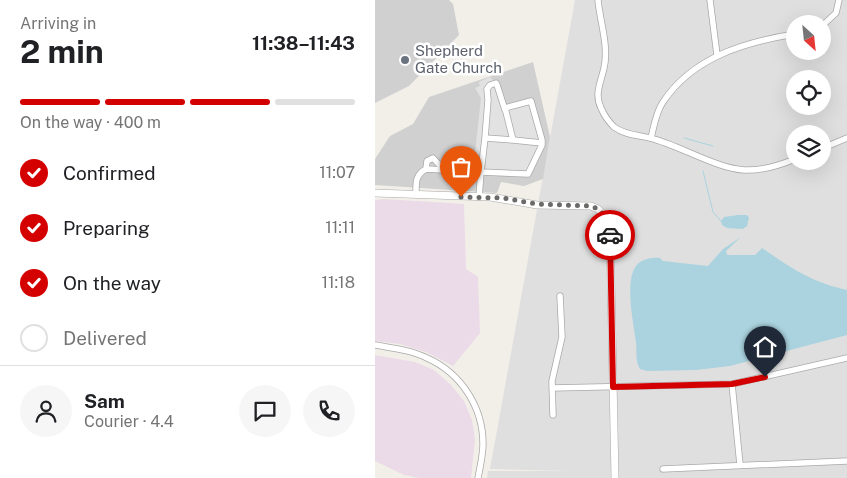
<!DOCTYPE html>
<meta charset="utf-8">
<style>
body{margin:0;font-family:"Public Sans",sans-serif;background:#f6f6f6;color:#202124;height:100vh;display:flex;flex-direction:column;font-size:19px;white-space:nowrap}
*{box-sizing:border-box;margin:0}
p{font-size:16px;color:#757577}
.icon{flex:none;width:28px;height:28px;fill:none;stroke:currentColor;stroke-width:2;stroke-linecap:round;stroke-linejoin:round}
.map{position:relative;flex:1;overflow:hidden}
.details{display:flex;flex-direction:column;background:#fff;width:375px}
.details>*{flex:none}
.needle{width:32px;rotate:153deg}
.controls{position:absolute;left:411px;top:15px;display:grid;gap:10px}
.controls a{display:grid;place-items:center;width:45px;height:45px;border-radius:50%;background:#fff;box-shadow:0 5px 20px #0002;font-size:25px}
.pin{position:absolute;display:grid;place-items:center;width:42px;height:42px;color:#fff;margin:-51px -21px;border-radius:50% 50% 50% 0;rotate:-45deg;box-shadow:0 0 5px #0007}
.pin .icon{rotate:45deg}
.courier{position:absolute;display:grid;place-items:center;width:50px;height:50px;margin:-25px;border:4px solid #d40000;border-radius:50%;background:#fff;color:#222;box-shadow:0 1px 6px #0007}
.summary em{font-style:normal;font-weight:700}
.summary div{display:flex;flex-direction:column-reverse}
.summary{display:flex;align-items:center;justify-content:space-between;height:85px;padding:0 20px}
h1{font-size:32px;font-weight:700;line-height:38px}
.bar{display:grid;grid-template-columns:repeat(4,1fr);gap:8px 5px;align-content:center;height:60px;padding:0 20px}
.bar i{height:6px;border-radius:4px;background:#e0e0e0}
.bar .on{background:#d40000}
.bar p{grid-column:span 4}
.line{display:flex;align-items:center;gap:12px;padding:0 20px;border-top:1px solid #e0e0e0}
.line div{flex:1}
.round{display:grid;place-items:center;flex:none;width:52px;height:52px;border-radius:26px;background:#f6f6f6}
ol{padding:0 20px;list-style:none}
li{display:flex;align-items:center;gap:15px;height:55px}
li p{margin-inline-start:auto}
li .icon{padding:5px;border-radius:50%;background:#d40000;color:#fff;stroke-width:4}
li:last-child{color:#757577}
li i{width:28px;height:28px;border:2px solid #e0e0e0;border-radius:50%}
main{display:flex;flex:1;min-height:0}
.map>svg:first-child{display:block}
</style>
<main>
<section class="details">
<div class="summary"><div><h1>2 min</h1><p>Arriving in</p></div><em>11:38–11:43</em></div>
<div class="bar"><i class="on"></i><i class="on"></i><i class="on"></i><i></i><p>On the way · 400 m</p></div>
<ol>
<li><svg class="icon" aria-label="check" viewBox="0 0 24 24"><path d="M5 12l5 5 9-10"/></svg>Confirmed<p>11:07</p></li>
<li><svg class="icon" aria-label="check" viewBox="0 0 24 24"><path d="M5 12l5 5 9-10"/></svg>Preparing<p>11:11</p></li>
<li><svg class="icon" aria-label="check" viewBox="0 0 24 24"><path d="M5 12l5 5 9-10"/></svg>On the way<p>11:18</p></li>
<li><i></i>Delivered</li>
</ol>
<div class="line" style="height:90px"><a class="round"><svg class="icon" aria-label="person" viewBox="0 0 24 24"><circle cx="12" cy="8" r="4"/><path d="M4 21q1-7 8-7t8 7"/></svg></a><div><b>Sam</b><p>Courier · 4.4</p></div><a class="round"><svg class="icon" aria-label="chat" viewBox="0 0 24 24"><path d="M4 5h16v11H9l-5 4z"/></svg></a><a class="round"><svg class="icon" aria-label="phone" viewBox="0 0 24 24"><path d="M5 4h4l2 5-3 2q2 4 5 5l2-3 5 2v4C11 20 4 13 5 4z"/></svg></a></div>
</section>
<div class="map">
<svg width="472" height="478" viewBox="0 0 472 478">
<rect width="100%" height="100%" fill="#f2efe9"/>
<path fill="#e0dfdf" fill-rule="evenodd" d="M 200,0 L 472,0 L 472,478 L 112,478 L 113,471 L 194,471 L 115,469 ZM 420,24 L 448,24 L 448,51 L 420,51 ZM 420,79 L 448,79 L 448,106 L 420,106 ZM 420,134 L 448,134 L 448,161 L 420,161 Z"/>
<path fill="#ebdbe8" d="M 9,199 L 89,204 L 91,269 L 103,277 L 105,333 L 78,366 L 51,352 L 25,344 L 0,341 L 0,200 Z
M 0,355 L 40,362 L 59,370 L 76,385 L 89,401 L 97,420 L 100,439 L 96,478 L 44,478 L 29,475 L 0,461 Z"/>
<path fill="#d0d0d0" d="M 0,0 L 74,0 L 78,4 L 84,35 L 34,86 L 0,103 Z
M 158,62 L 175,137 L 168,179 L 149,186 L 126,182 L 122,193 L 0,185 L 0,159 L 15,136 L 38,124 L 54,97 Z"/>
<path fill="#e2e2e2" d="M 115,77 L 122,85 L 129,110 L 154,101 L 167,141 L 153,174 L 98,171 L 106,98 L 100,88 L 105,86 L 104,82 Z"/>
<path fill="#aad3df" d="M 363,215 L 372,215 L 374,218 L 372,226 L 368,229 L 352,228 L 347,225 L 346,221 L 349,217 Z
M 366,237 L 351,251 L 352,255 L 380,255 L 387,248 C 416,268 436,282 472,290 L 472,335 L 355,366 L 321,370 L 272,371 L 265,369 C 260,361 262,352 261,343 C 259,325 249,282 261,266 C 266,259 277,257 285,258 L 288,261 L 333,266 L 348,249 Z"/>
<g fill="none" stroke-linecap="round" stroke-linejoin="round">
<path stroke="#aad3df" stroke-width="1" d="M 309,138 L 338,146
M 328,171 L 338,212 L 346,221"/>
<defs>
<path id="minor" d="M 223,0 C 225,22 234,46 229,68 C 226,82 219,94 226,108 C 229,115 234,122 239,127 C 250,135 263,135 275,138 C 304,145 340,168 369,170 C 387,171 403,166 420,159
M 335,0 L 342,55
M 448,25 L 461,13 L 464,0
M 110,138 L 113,100 L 112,89 L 115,85 L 121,83 L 122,85 L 130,110
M 276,138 C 279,126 281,112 288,102 C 318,57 370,42 420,34
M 448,148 L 472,138
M 51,169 L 52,161 L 58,158 L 69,170
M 41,194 C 41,183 40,175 51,169 L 106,172 L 110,138 L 138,140
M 104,197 L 106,172 L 153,174 L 167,145 L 167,140 L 156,101 L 130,108 L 138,140 L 167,143
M 0,345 C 17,348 36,350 52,358 C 86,373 108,407 108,444 C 108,455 105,467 103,478
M 357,384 L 365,465
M 177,388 L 357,384 L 472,358
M 178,415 L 177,381 L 187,337 L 185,296
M 288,469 L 472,461"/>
<path id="tertiary" d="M 0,193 L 115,197 L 162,205 L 216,206 L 223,209 L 231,217 L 234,223 L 235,232 L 240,478"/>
</defs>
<use href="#minor" stroke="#a9a9a9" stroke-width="7"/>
<use href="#tertiary" stroke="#a9a9a9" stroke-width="8"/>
<use href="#minor" stroke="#fff" stroke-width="5.5"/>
<use href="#tertiary" stroke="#fff" stroke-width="7"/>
</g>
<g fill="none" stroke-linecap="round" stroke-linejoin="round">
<path stroke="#6b6a68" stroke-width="5" stroke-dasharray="0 9" d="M 86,197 L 128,198 L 162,204 L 216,206 C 230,211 235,221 235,235"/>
<path stroke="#d40000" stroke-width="6" d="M 235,235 L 238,387 L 357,384 L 390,377"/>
</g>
<circle fill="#6b7280" stroke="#fff" stroke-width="2" cx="30" cy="60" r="5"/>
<g text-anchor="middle" stroke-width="5" stroke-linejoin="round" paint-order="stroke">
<g font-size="15" fill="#5b616d" stroke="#fff" text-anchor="start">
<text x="40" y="56">Shepherd<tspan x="40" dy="17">Gate Church</tspan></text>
</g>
</g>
</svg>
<div class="controls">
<a><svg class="needle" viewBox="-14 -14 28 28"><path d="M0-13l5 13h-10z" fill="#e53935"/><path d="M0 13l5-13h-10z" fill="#757577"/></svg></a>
<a><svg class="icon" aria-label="locate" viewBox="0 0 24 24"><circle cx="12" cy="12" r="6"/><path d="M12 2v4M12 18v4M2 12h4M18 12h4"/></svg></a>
<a><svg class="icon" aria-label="layers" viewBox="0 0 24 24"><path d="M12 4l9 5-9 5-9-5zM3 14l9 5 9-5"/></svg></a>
</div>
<div class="pin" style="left:86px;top:197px;background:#ea580c"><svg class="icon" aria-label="bag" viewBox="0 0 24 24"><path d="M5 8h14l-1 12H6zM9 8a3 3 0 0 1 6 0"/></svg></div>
<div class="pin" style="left:390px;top:377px;background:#1f2937"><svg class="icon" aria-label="home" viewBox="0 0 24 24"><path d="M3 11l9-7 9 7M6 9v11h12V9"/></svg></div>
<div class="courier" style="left:235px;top:235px"><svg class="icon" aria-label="car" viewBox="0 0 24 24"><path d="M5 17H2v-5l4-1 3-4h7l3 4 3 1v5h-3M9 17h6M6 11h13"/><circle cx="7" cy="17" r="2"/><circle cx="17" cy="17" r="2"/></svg></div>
</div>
</main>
